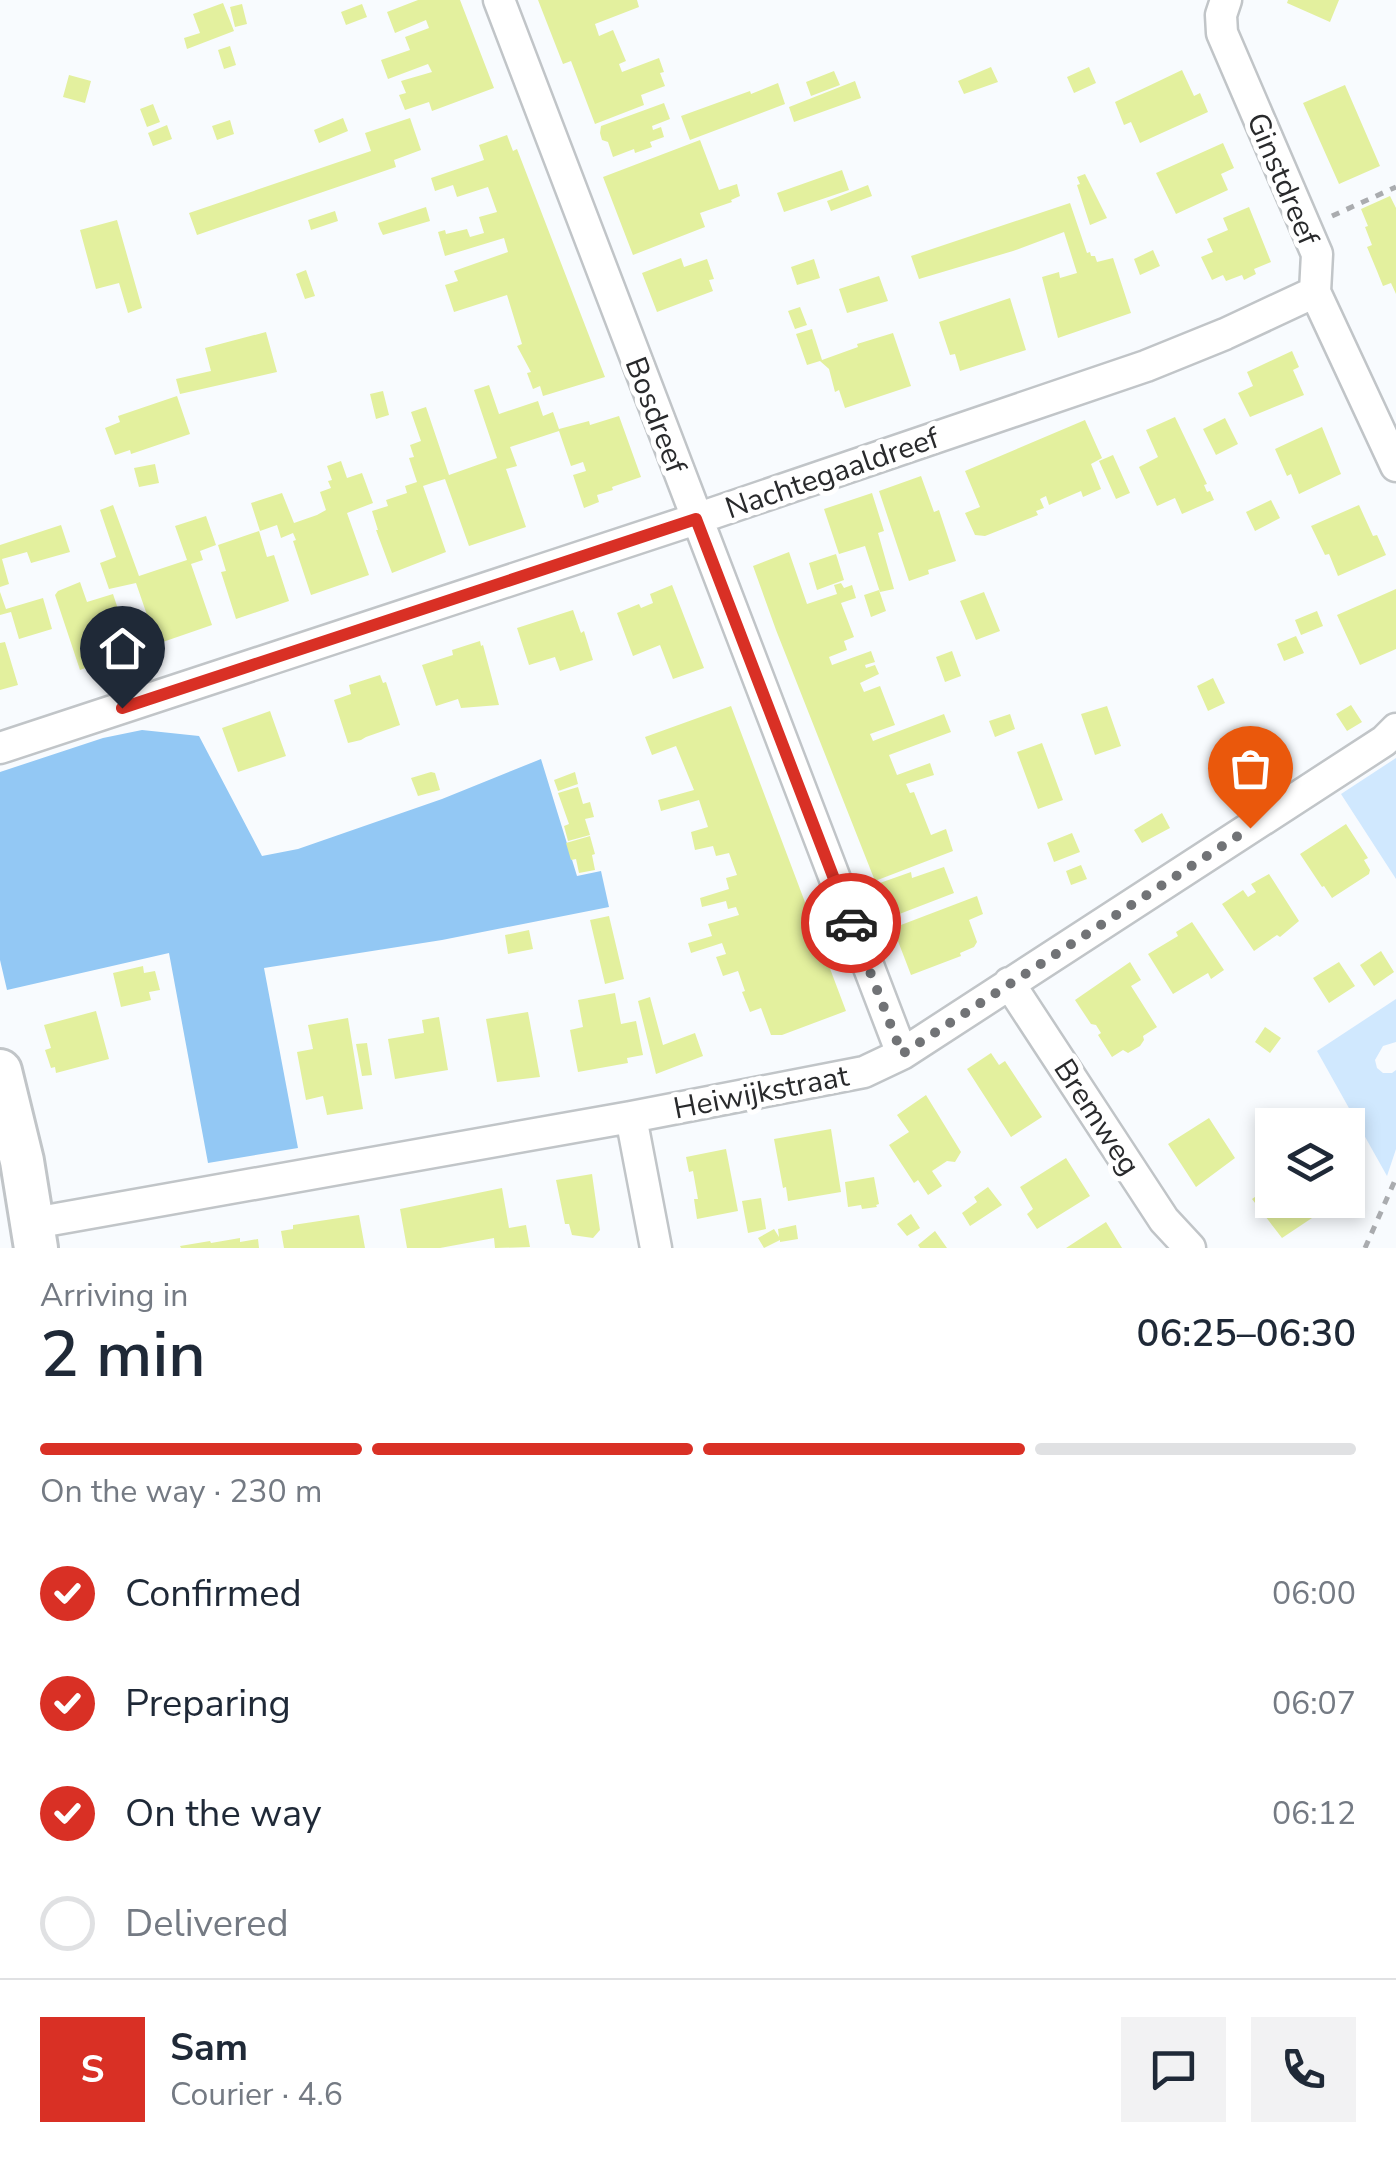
<!DOCTYPE html>
<meta charset="utf-8">
<style>
body{margin:0;font-family:"Nunito Sans",sans-serif;background:#f2f2f3;color:#1f2937;height:100vh;display:flex;flex-direction:column;font-size:38px;white-space:nowrap}
*{box-sizing:border-box;margin:0}
p{font-size:32px;color:#747a83}
.icon{flex:none;width:55px;height:55px;fill:none;stroke:currentColor;stroke-width:2;stroke-linecap:round;stroke-linejoin:round}
.map{position:relative;height:1248px;overflow:hidden}
.details{display:flex;flex-direction:column;background:#fff;flex:1}
.details>*{flex:none}
.fabs{position:absolute;left:1255px;top:1108px;display:grid;gap:20px}
.fabs a{display:grid;place-items:center;width:110px;height:110px;border-radius:0px;background:#fff;box-shadow:0 5px 15px #0003;font-size:50px}
.pin{position:absolute;display:grid;place-items:center;width:85px;height:85px;color:#fff;margin:-102px -42px;border-radius:50% 50% 50% 0;rotate:-45deg;box-shadow:0 0 10px #0007}
.pin .icon{rotate:45deg}
.courier{position:absolute;display:grid;place-items:center;width:100px;height:100px;margin:-50px;border:8px solid #d93025;border-radius:50%;background:#fff;color:#222;box-shadow:0 2px 12px #0007}
.head em{font-style:normal;font-weight:600}
.head div{display:flex;flex-direction:column-reverse}
.head{display:flex;align-items:center;justify-content:space-between;height:170px;padding:0 40px}
h1{font-size:65px;font-weight:600;line-height:75px}
.bar{display:grid;grid-template-columns:repeat(4,1fr);gap:15px 10px;align-content:center;height:120px;padding:0 40px}
.bar i{height:12px;border-radius:8px;background:#e0e1e3}
.bar .current{background:#d93025}
.bar p{grid-column:span 4}
.line{display:flex;align-items:center;gap:25px;padding:0 40px;border-top:2px solid #e0e1e3}
.line div{flex:1}
.round{display:grid;place-items:center;flex:none;width:105px;height:105px;border-radius:0px;background:#f2f2f3}
ol{padding:0 40px;list-style:none}
li{display:flex;align-items:center;gap:30px;height:110px}
li p{margin-inline-start:auto}
li .icon{padding:10px;border-radius:50%;background:#d93025;color:#fff;stroke-width:4}
li:last-child{color:#747a83}
li i{width:55px;height:55px;border:5px solid #e0e1e3;border-radius:50%}
.map>svg:first-child{display:block}
</style>
<div class="map">
<svg width="1396" height="1248" viewBox="0 0 1396 1248">
<rect width="100%" height="100%" fill="#f8fbfe"/>
<path fill="#d0e8fe" d="M 1396,758 L 1396,879 L 1341,794 Z
M 1396,999 L 1396,1042 L 1383,1046 L 1375,1060 L 1377,1068 L 1383,1073 L 1392,1073 L 1396,1070 L 1396,1149 L 1387,1176 L 1317,1051 Z"/>
<path fill="#93c8f4" d="M 142,730 L 199,736 L 262,856 L 298,849 L 442,799 L 541,759 L 577,876 L 601,871 L 609,907 L 442,940 L 264,968 L 298,1148 L 208,1163 L 169,953 L 7,990 L 0,960 L 0,772 L 103,738 Z"/>
<path fill="#e3f09e" d="M 418,0 L 460,0 L 494,88 L 432,111 L 429,102 L 405,110 L 399,95 L 406,93 L 401,81 L 432,72 L 428,64 L 388,79 L 381,60 L 410,50 L 405,37 L 429,28 L 426,20 L 395,33 L 387,12 Z
M 538,0 L 637,0 L 639,7 L 595,24 L 599,36 L 613,30 L 626,61 L 619,64 L 622,72 L 659,58 L 664,72 L 660,73 L 665,86 L 641,95 L 644,105 L 595,124 L 571,61 L 563,64 Z
M 1288,0 L 1339,0 L 1330,22 L 1287,3 Z
M 223,3 L 234,31 L 187,49 L 184,38 L 200,33 L 193,14 Z
M 242,4 L 247,24 L 235,27 L 230,7 Z
M 362,4 L 367,17 L 346,25 L 341,12 Z
M 230,46 L 236,65 L 224,69 L 218,50 Z
M 991,67 L 998,82 L 964,94 L 958,81 Z
M 1089,67 L 1096,83 L 1074,93 L 1067,77 Z
M 1182,70 L 1194,96 L 1200,93 L 1208,112 L 1140,143 L 1131,122 L 1124,125 L 1115,102 Z
M 834,71 L 840,85 L 811,96 L 806,82 Z
M 69,75 L 91,81 L 85,103 L 63,97 Z
M 855,81 L 861,98 L 794,122 L 789,107 Z
M 778,83 L 785,104 L 690,140 L 681,116 L 750,91 L 751,94 Z
M 1345,85 L 1380,166 L 1339,184 L 1303,103 Z
M 664,103 L 670,119 L 652,126 L 653,130 L 661,127 L 664,137 L 650,142 L 652,147 L 635,153 L 634,149 L 613,157 L 608,142 L 602,140 L 600,133 L 601,126 Z
M 153,104 L 160,122 L 147,127 L 140,109 Z
M 343,118 L 348,131 L 319,143 L 314,130 Z
M 410,118 L 421,150 L 394,160 L 396,167 L 197,235 L 189,213 L 371,151 L 365,133 Z
M 230,120 L 234,134 L 217,140 L 212,126 Z
M 167,125 L 172,139 L 153,146 L 148,133 Z
M 507,135 L 513,151 L 517,149 L 605,377 L 543,396 L 540,386 L 533,389 L 527,373 L 531,372 L 517,346 L 522,344 L 507,295 L 454,312 L 445,285 L 458,281 L 454,271 L 508,252 L 504,238 L 445,256 L 438,232 L 445,230 L 446,234 L 467,229 L 470,237 L 484,233 L 479,217 L 497,212 L 488,187 L 457,197 L 453,185 L 435,191 L 431,178 L 484,160 L 479,145 Z
M 700,140 L 719,190 L 737,184 L 740,196 L 731,200 L 732,202 L 700,213 L 705,227 L 633,255 L 603,177 Z
M 1223,143 L 1234,168 L 1221,174 L 1228,190 L 1176,214 L 1156,173 Z
M 842,170 L 849,190 L 784,212 L 777,193 Z
M 1085,174 L 1107,218 L 1090,225 L 1077,185 L 1080,184 L 1077,177 Z
M 868,185 L 872,196 L 831,211 L 827,201 Z
M 1390,196 L 1396,208 L 1396,294 L 1391,283 L 1383,286 L 1377,271 L 1367,247 L 1372,245 L 1365,227 L 1368,226 L 1361,209 Z
M 1070,203 L 1087,253 L 1090,252 L 1091,256 L 1095,256 L 1097,262 L 1113,258 L 1131,313 L 1058,338 L 1042,277 L 1059,272 L 1060,278 L 1077,273 L 1064,232 L 1013,251 L 919,279 L 911,256 Z
M 426,207 L 430,221 L 383,235 L 380,229 L 378,223 Z
M 1249,207 L 1271,262 L 1254,269 L 1256,274 L 1244,280 L 1242,275 L 1226,281 L 1223,275 L 1212,280 L 1201,257 L 1213,252 L 1207,239 L 1228,230 L 1223,218 Z
M 335,211 L 338,221 L 311,230 L 308,220 Z
M 117,220 L 142,308 L 128,313 L 119,283 L 96,289 L 80,230 Z
M 1153,250 L 1160,266 L 1140,275 L 1134,259 Z
M 681,258 L 684,267 L 707,259 L 714,279 L 709,280 L 713,291 L 657,312 L 642,273 Z
M 814,259 L 820,278 L 797,285 L 791,267 Z
M 306,270 L 315,296 L 305,299 L 296,274 Z
M 879,276 L 888,301 L 847,313 L 839,289 Z
M 1010,298 L 1026,350 L 960,371 L 955,354 L 950,355 L 939,322 Z
M 800,307 L 807,325 L 795,329 L 788,311 Z
M 812,329 L 822,360 L 858,347 L 857,344 L 893,333 L 911,386 L 845,408 L 839,390 L 835,392 L 829,369 L 820,361 L 807,365 L 796,334 Z
M 266,332 L 277,372 L 180,394 L 176,379 L 211,371 L 205,348 Z
M 1292,351 L 1299,367 L 1293,370 L 1304,395 L 1250,417 L 1238,393 L 1253,386 L 1247,372 Z
M 489,385 L 499,414 L 538,401 L 543,416 L 553,412 L 559,429 L 589,421 L 590,425 L 619,416 L 641,477 L 612,487 L 613,490 L 597,495 L 599,502 L 584,508 L 573,475 L 586,471 L 583,462 L 571,466 L 559,431 L 510,447 L 517,466 L 506,469 L 526,527 L 469,546 L 445,479 L 435,482 L 423,486 L 446,552 L 392,573 L 376,530 L 378,530 L 372,511 L 388,506 L 386,500 L 407,493 L 405,486 L 417,482 L 409,458 L 414,457 L 410,445 L 421,441 L 411,412 L 426,407 L 449,475 L 497,458 L 474,390 Z
M 383,391 L 389,415 L 376,419 L 370,394 Z
M 177,396 L 190,434 L 131,454 L 130,450 L 115,455 L 105,428 L 120,422 L 118,416 Z
M 1175,417 L 1207,484 L 1204,485 L 1207,492 L 1210,491 L 1214,500 L 1182,514 L 1175,498 L 1157,506 L 1139,467 L 1158,457 L 1146,430 Z
M 1225,418 L 1238,444 L 1216,455 L 1203,429 Z
M 1085,420 L 1102,458 L 1091,464 L 1101,489 L 1083,497 L 1081,491 L 1049,505 L 1046,496 L 1040,499 L 1044,508 L 1036,511 L 1038,515 L 985,536 L 975,535 L 965,513 L 980,507 L 965,471 Z
M 1322,427 L 1341,474 L 1299,494 L 1291,474 L 1287,476 L 1275,449 Z
M 1113,455 L 1130,493 L 1116,499 L 1099,461 Z
M 341,461 L 347,478 L 362,473 L 373,503 L 347,513 L 369,575 L 311,595 L 293,541 L 296,540 L 293,533 L 281,538 L 277,525 L 260,531 L 251,503 L 282,493 L 294,523 L 317,515 L 326,510 L 320,492 L 331,488 L 328,481 L 332,480 L 327,466 Z
M 155,464 L 159,483 L 139,487 L 134,468 Z
M 921,476 L 934,512 L 939,510 L 956,561 L 928,570 L 929,574 L 909,581 L 879,491 Z
M 872,493 L 884,531 L 878,533 L 894,589 L 880,592 L 865,546 L 839,554 L 824,509 Z
M 1271,500 L 1280,518 L 1255,531 L 1246,512 Z
M 113,505 L 139,576 L 187,560 L 175,526 L 206,516 L 216,545 L 200,551 L 203,560 L 191,564 L 212,625 L 157,644 L 136,583 L 109,589 L 100,563 L 116,557 L 100,510 Z
M 1359,505 L 1373,536 L 1377,535 L 1386,555 L 1338,576 L 1329,554 L 1325,555 L 1311,526 Z
M 61,525 L 70,552 L 31,563 L 27,552 L 2,559 L 9,584 L 0,587 L 0,545 Z
M 259,531 L 267,557 L 274,555 L 289,601 L 236,619 L 221,572 L 226,571 L 218,545 Z
M 789,552 L 807,604 L 837,594 L 834,585 L 841,583 L 844,588 L 852,585 L 856,598 L 841,603 L 854,637 L 844,641 L 847,650 L 829,657 L 832,665 L 871,651 L 875,662 L 865,665 L 866,668 L 875,665 L 879,674 L 860,683 L 864,692 L 880,686 L 895,725 L 870,734 L 873,741 L 944,714 L 951,732 L 889,755 L 897,775 L 930,763 L 934,775 L 906,784 L 910,793 L 914,792 L 931,835 L 946,829 L 953,851 L 875,881 L 776,630 L 753,566 Z
M 836,554 L 844,580 L 817,590 L 809,563 Z
M 80,582 L 87,602 L 113,594 L 132,651 L 80,670 L 55,595 L 58,591 Z
M 672,585 L 704,668 L 673,679 L 660,645 L 633,656 L 617,613 L 639,604 L 641,608 L 653,603 L 650,594 Z
M 1396,589 L 1396,649 L 1360,665 L 1337,615 Z
M 879,590 L 886,611 L 871,617 L 864,595 Z
M 0,592 L 6,609 L 43,598 L 52,629 L 19,639 L 11,612 L 0,615 Z
M 984,592 L 1000,631 L 976,640 L 960,601 Z
M 573,610 L 581,633 L 584,631 L 593,660 L 560,671 L 555,657 L 529,665 L 517,628 Z
M 1317,611 L 1323,626 L 1301,635 L 1295,620 Z
M 1296,636 L 1304,653 L 1284,661 L 1277,644 Z
M 480,641 L 481,646 L 483,645 L 499,705 L 461,708 L 458,699 L 436,706 L 422,665 L 453,655 L 452,650 Z
M 5,642 L 18,685 L 0,690 L 0,643 Z
M 952,651 L 961,676 L 945,682 L 936,657 Z
M 380,675 L 383,683 L 386,682 L 400,725 L 366,737 L 361,740 L 348,743 L 334,700 L 351,694 L 349,685 Z
M 1213,678 L 1225,703 L 1208,711 L 1197,686 Z
M 1351,705 L 1362,722 L 1347,731 L 1336,714 Z
M 731,706 L 846,1011 L 782,1035 L 771,1035 L 761,1008 L 750,1012 L 742,992 L 745,991 L 738,971 L 723,976 L 716,957 L 726,954 L 722,943 L 691,953 L 688,943 L 712,936 L 708,924 L 739,915 L 736,907 L 728,909 L 726,901 L 702,907 L 700,898 L 729,889 L 726,878 L 737,875 L 729,853 L 716,856 L 713,846 L 695,850 L 691,832 L 708,827 L 699,800 L 661,811 L 658,800 L 694,790 L 676,746 L 652,755 L 645,737 Z
M 1107,706 L 1121,746 L 1095,755 L 1081,714 Z
M 270,711 L 286,756 L 238,772 L 222,728 Z
M 1010,714 L 1015,729 L 995,737 L 989,721 Z
M 1042,743 L 1063,800 L 1038,809 L 1017,752 Z
M 431,772 L 435,773 L 440,790 L 418,796 L 411,778 Z
M 575,772 L 578,784 L 558,791 L 554,780 Z
M 578,787 L 583,804 L 590,802 L 594,817 L 585,819 L 590,835 L 568,841 L 564,826 L 569,824 L 558,793 Z
M 1162,813 L 1170,828 L 1142,843 L 1134,830 Z
M 1346,824 L 1368,858 L 1364,860 L 1370,870 L 1369,874 L 1332,898 L 1324,886 L 1322,887 L 1300,854 Z
M 1072,833 L 1080,852 L 1054,862 L 1047,843 Z
M 590,836 L 595,854 L 592,855 L 595,870 L 579,873 L 576,859 L 571,860 L 566,843 Z
M 1081,865 L 1087,879 L 1071,885 L 1066,871 Z
M 944,867 L 954,893 L 889,918 L 877,884 L 911,872 L 912,878 Z
M 1269,874 L 1299,921 L 1280,937 L 1277,935 L 1254,951 L 1222,904 L 1243,890 L 1248,897 L 1256,892 L 1251,884 Z
M 977,896 L 983,914 L 969,920 L 977,942 L 974,947 L 960,953 L 961,956 L 911,975 L 893,928 Z
M 609,916 L 624,979 L 605,984 L 590,920 Z
M 1192,922 L 1224,970 L 1211,979 L 1208,973 L 1173,994 L 1148,954 L 1178,936 L 1176,932 Z
M 529,930 L 533,949 L 508,954 L 505,935 Z
M 1381,951 L 1394,972 L 1374,986 L 1360,965 Z
M 1130,962 L 1141,980 L 1131,986 L 1157,1027 L 1143,1036 L 1144,1040 L 1140,1046 L 1128,1053 L 1123,1050 L 1112,1057 L 1098,1035 L 1101,1033 L 1096,1025 L 1091,1024 L 1075,1000 Z
M 1339,962 L 1355,986 L 1329,1003 L 1313,978 Z
M 143,966 L 144,973 L 155,971 L 160,990 L 149,992 L 151,1000 L 121,1007 L 113,973 Z
M 615,993 L 621,1024 L 636,1021 L 643,1055 L 627,1058 L 628,1063 L 578,1072 L 570,1030 L 583,1027 L 578,1000 Z
M 650,997 L 663,1045 L 695,1033 L 703,1056 L 656,1074 L 638,1001 Z
M 96,1011 L 109,1059 L 56,1073 L 55,1067 L 51,1068 L 45,1050 L 51,1048 L 44,1025 Z
M 528,1012 L 540,1077 L 497,1082 L 486,1019 Z
M 439,1017 L 448,1070 L 395,1079 L 388,1039 L 424,1033 L 422,1020 Z
M 348,1018 L 363,1109 L 327,1115 L 323,1096 L 306,1100 L 297,1052 L 313,1049 L 308,1025 Z
M 1265,1027 L 1281,1038 L 1270,1053 L 1255,1042 Z
M 367,1043 L 372,1075 L 362,1076 L 356,1044 Z
M 991,1053 L 999,1065 L 1005,1061 L 1042,1117 L 1011,1137 L 967,1069 Z
M 926,1095 L 961,1152 L 955,1162 L 947,1161 L 932,1171 L 942,1186 L 928,1195 L 918,1180 L 914,1183 L 889,1145 L 909,1132 L 897,1115 Z
M 1209,1118 L 1235,1158 L 1196,1187 L 1168,1144 Z
M 831,1129 L 841,1192 L 788,1201 L 786,1187 L 783,1188 L 774,1139 Z
M 726,1149 L 738,1211 L 697,1219 L 694,1199 L 698,1199 L 693,1171 L 689,1172 L 686,1157 Z
M 1066,1158 L 1090,1196 L 1037,1229 L 1027,1214 L 1033,1209 L 1020,1187 Z
M 592,1174 L 600,1230 L 593,1238 L 572,1235 L 569,1224 L 565,1224 L 556,1180 Z
M 874,1177 L 879,1204 L 876,1205 L 877,1207 L 862,1209 L 861,1205 L 848,1207 L 845,1182 Z
M 1272,1185 L 1272,1200 L 1318,1200 L 1308,1206 L 1315,1216 L 1282,1238 L 1252,1199 Z
M 988,1187 L 1002,1205 L 970,1226 L 962,1213 L 977,1202 L 974,1197 Z
M 502,1188 L 509,1228 L 526,1225 L 530,1247 L 495,1248 L 494,1238 L 440,1248 L 407,1248 L 400,1209 Z
M 761,1198 L 766,1229 L 748,1233 L 742,1201 Z
M 911,1214 L 920,1228 L 907,1236 L 897,1224 Z
M 359,1215 L 365,1248 L 284,1248 L 281,1231 L 293,1229 L 293,1225 Z
M 1106,1222 L 1122,1248 L 1066,1248 Z
M 796,1225 L 798,1239 L 780,1242 L 780,1240 L 764,1248 L 758,1238 L 774,1229 L 779,1237 L 778,1229 Z
M 935,1231 L 947,1248 L 920,1248 L 918,1245 Z
M 240,1238 L 240,1242 L 258,1239 L 259,1248 L 181,1248 L 180,1246 L 210,1241 L 211,1243 Z"/>
<g fill="none" stroke-linecap="round" stroke-linejoin="round">
<defs>
<path id="street" d="M 499,0 L 902,1054
M 1226,0 L 1221,15 L 1222,33 L 1317,254 L 1315,292 L 1396,466
M 0,748 L 696,519 L 1146,366 L 1225,334 L 1315,292
M 1009,983 L 1164,1220 L 1190,1248
M 631,1117 L 656,1248
M 34,1223 L 631,1117 L 864,1072 L 902,1054 L 1384,741 L 1396,729"/>
<path id="secondary" d="M 0,1071 L 22,1161 L 36,1248"/>
</defs>
<use href="#street" stroke="#c1c5c8" stroke-width="35"/>
<use href="#secondary" stroke="#c1c5c8" stroke-width="48"/>
<path stroke="#aaacaf" stroke-width="5" stroke-dasharray="8 8" stroke-linecap="butt" d="M 1332,216 L 1396,187
M 1365,1248 L 1396,1178"/>
<use href="#street" stroke="#fff" stroke-width="30"/>
<use href="#secondary" stroke="#fff" stroke-width="42"/>
</g>
<g fill="none" stroke-linecap="round" stroke-linejoin="round">
<path stroke="#717376" stroke-width="10" stroke-dasharray="0 18" d="M 851,923 L 902,1054 L 1250,828"/>
<path stroke="#d93025" stroke-width="12" d="M 122,708 L 696,519 L 851,923"/>
</g>
<g text-anchor="middle" stroke-width="10" stroke-linejoin="round" paint-order="stroke">
<g font-size="30" fill="#292a2c" stroke="#fff">
<text transform="translate(1283 179) rotate(67)" y="10">Ginstdreef</text>
<text transform="translate(656 415) rotate(69)" y="10">Bosdreef</text>
<text transform="translate(832 473) rotate(-19)" y="10">Nachtegaaldreef</text>
<text transform="translate(761 1092) rotate(-11)" y="10">Heiwijkstraat</text>
<text transform="translate(1097 1117) rotate(57)" y="10">Bremweg</text>
</g>
</g>
</svg>
<div class="fabs">
<a><svg class="icon" aria-label="layers" viewBox="0 0 24 24"><path d="M12 4l9 5-9 5-9-5zM3 14l9 5 9-5"/></svg></a>
</div>
<div class="pin" style="left:1250px;top:828px;background:#ea580c"><svg class="icon" aria-label="bag" viewBox="0 0 24 24"><path d="M5 8h14l-1 12H6zM9 8a3 3 0 0 1 6 0"/></svg></div>
<div class="pin" style="left:122px;top:708px;background:#1f2937"><svg class="icon" aria-label="home" viewBox="0 0 24 24"><path d="M3 11l9-7 9 7M6 9v11h12V9"/></svg></div>
<div class="courier" style="left:851px;top:923px"><svg class="icon" aria-label="car" viewBox="0 0 24 24"><path d="M5 17H2v-5l4-1 3-4h7l3 4 3 1v5h-3M9 17h6M6 11h13"/><circle cx="7" cy="17" r="2"/><circle cx="17" cy="17" r="2"/></svg></div>
</div>
<section class="details">
<div class="head"><div><h1>2 min</h1><p>Arriving in</p></div><em>06:25–06:30</em></div>
<div class="bar"><i class="current"></i><i class="current"></i><i class="current"></i><i></i><p>On the way · 230 m</p></div>
<ol>
<li><svg class="icon" aria-label="check" viewBox="0 0 24 24"><path d="M5 12l5 5 9-10"/></svg>Confirmed<p>06:00</p></li>
<li><svg class="icon" aria-label="check" viewBox="0 0 24 24"><path d="M5 12l5 5 9-10"/></svg>Preparing<p>06:07</p></li>
<li><svg class="icon" aria-label="check" viewBox="0 0 24 24"><path d="M5 12l5 5 9-10"/></svg>On the way<p>06:12</p></li>
<li><i></i>Delivered</li>
</ol>
<div class="line" style="height:180px"><b class="round" style="background:#d93025;color:#fff">S</b><div><b>Sam</b><p>Courier · 4.6</p></div><a class="round"><svg class="icon" aria-label="chat" viewBox="0 0 24 24"><path d="M4 5h16v11H9l-5 4z"/></svg></a><a class="round"><svg class="icon" aria-label="phone" viewBox="0 0 24 24"><path d="M5 4h4l2 5-3 2q2 4 5 5l2-3 5 2v4C11 20 4 13 5 4z"/></svg></a></div>
</section>
